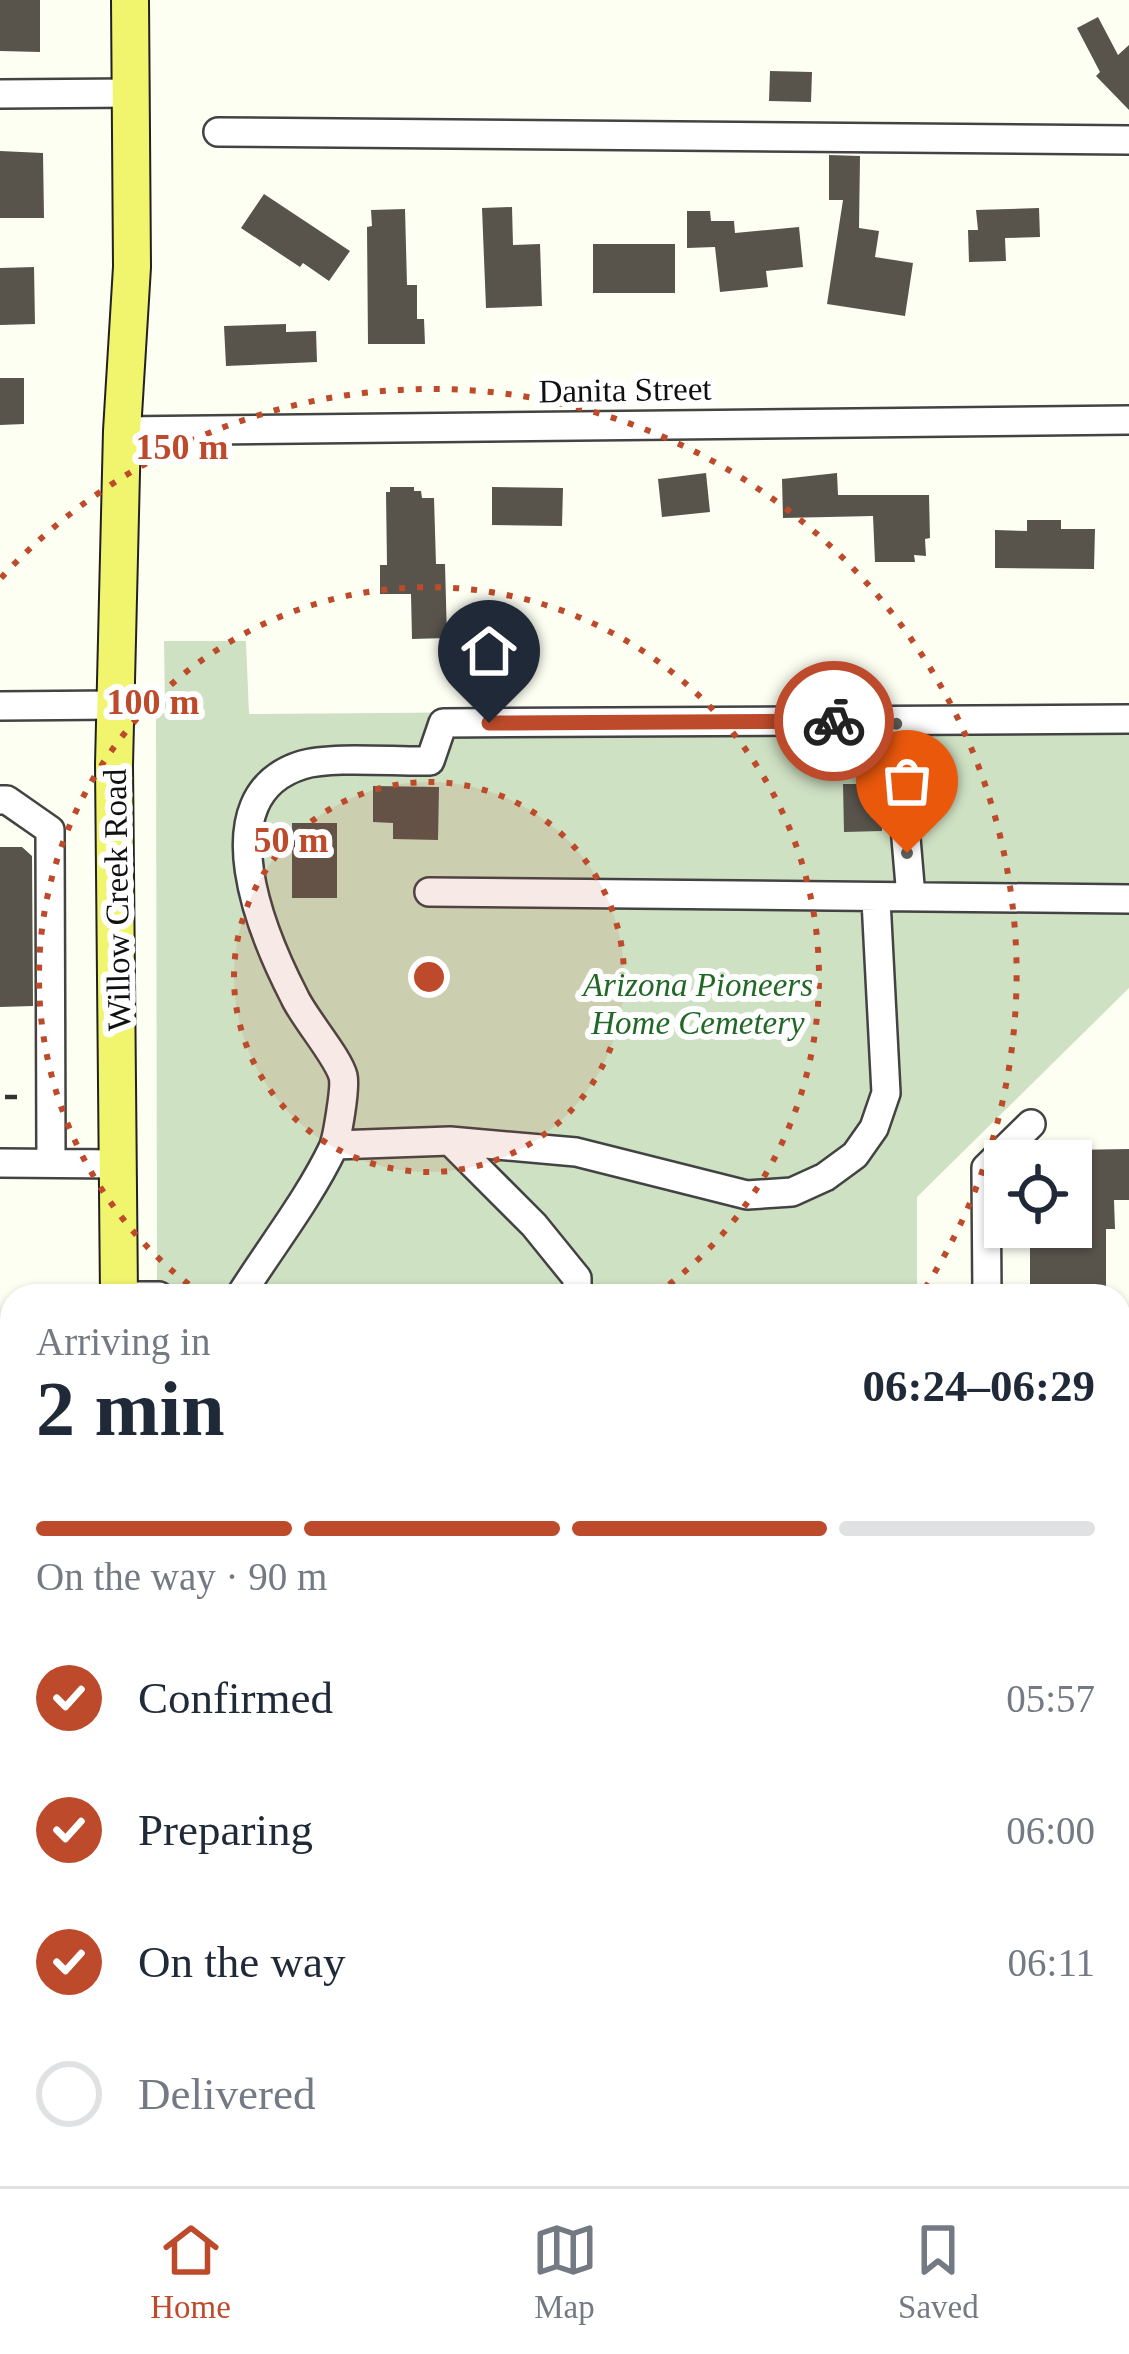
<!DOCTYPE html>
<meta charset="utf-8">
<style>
body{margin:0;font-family:Georgia,serif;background:#f2f2f3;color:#1f2937;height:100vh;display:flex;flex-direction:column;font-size:45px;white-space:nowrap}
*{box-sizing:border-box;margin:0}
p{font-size:39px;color:#747a83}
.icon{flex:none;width:66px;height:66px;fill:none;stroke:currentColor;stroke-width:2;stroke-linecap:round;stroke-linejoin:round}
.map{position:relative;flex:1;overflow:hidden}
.panel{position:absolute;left:0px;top:1284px;width:1131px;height:903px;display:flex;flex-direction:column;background:#fff;border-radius:36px 36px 0 0;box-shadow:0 3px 9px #0004}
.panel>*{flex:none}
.fabs{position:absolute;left:984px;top:1140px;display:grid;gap:24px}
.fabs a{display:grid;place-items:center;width:108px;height:108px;border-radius:0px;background:#fff;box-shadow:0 3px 9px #0004;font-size:60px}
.pin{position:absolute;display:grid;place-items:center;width:102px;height:102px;color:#fff;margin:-123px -51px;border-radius:50% 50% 50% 0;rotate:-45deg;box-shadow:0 0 12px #0007}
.pin .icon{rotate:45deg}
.courier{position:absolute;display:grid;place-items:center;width:120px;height:120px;margin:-60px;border:9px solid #bd4b2b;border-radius:50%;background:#fff;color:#222;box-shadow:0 3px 15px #0007}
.overview em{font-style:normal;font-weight:600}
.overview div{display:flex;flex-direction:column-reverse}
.overview{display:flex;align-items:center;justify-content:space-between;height:204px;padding:0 36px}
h1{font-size:78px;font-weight:600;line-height:90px}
.bar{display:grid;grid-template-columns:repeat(4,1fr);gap:18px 12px;align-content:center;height:144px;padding:0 36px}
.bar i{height:15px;border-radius:9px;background:#e0e1e3}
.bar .active{background:#bd4b2b}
.bar p{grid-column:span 4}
ol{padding:0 36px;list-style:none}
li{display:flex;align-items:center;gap:36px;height:132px}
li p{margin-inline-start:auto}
li .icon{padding:12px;border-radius:50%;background:#bd4b2b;color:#fff;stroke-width:4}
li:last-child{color:#747a83}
li i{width:66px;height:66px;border:6px solid #e0e1e3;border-radius:50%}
.tabs{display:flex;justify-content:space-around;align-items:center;height:168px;border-top:3px solid #e0e1e3;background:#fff;font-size:33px;color:#747a83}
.tabs a{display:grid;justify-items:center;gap:6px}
.tabs .active{color:#bd4b2b}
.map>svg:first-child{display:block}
</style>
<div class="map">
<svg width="1129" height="2186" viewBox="0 0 1129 2186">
<rect width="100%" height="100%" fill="#fefff3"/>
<path fill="#cfe1c3" d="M 164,641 L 246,641 L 249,714 L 1129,707 L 1129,988 L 917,1197 L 917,1296 L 157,1296 L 156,714 L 165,713 Z"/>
<path fill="#58544c" d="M 0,0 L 40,0 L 40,52 L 0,51 Z
M 1098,17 L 1118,55 L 1129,45 L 1129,110 L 1096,76 L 1100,72 L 1077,28 Z
M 770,71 L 812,72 L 811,102 L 769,101 Z
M 0,151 L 43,153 L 44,218 L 0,218 Z
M 829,155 L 860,156 L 859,228 L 879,231 L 875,257 L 913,263 L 905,316 L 827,304 L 843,200 L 829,200 Z
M 264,194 L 350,251 L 329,281 L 303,263 L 300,267 L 241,228 Z
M 512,207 L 513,245 L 540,244 L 542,306 L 486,308 L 482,208 Z
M 1039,208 L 1040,237 L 1005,238 L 1006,261 L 969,262 L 968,230 L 978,230 L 976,210 Z
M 405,209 L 407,285 L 417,285 L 417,319 L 424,319 L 425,344 L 368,344 L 367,227 L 372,226 L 371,210 Z
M 687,211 L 710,211 L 711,221 L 734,221 L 735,233 L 799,227 L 803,267 L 766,271 L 768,287 L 720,292 L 715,247 L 687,248 Z
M 593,244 L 675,244 L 675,293 L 593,293 Z
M 34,267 L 35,324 L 0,325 L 0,268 Z
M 286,324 L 286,332 L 316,331 L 317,362 L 226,366 L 224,326 Z
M 0,378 L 24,378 L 24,424 L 0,425 Z
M 706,473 L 710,512 L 662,517 L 658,479 Z
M 837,473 L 838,495 L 929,495 L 930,538 L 925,539 L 926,556 L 914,555 L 915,562 L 875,562 L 873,516 L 783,518 L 782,479 Z
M 390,487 L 414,487 L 414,491 L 421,491 L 422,498 L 434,498 L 436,564 L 445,564 L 447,638 L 412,639 L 411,594 L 380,594 L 380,565 L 387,565 L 386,492 L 390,492 Z
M 492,487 L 563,488 L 562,526 L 492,525 Z
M 1027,520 L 1061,520 L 1061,529 L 1095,529 L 1094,569 L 995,568 L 995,530 L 1027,531 Z
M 843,784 L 870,784 L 871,808 L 882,808 L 882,831 L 844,832 Z
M 373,786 L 439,787 L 438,840 L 393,839 L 393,823 L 373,822 Z
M 292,823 L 337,823 L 337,898 L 292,898 Z
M 0,847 L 22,847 L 32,856 L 33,1006 L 0,1007 Z
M 1129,1149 L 1129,1200 L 1114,1200 L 1115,1229 L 1106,1229 L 1106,1296 L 1030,1296 L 1030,1227 L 1071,1227 L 1071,1150 Z"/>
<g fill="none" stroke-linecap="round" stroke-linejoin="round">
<defs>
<path id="minor" d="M 0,94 L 133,93
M 218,132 L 1129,140
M 122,431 L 1129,420
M 0,706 L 115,705
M 896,721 L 911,897
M 0,800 L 7,800 L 50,830 L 51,1163
M 429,892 L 1129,899
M 450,1141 L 534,1225 L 577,1278 L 577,1296
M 335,1145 L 450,1141 L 576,1152 L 747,1195 L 792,1192 L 825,1177 L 855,1155 L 874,1128 L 886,1093 L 876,900
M 0,1163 L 118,1164
M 119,1296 L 159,1296
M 240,1296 C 270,1248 308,1200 333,1148 C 337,1139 346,1087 343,1076 C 338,1057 305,1019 295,998 C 264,938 202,796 302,765 C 331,756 396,762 430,761 L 443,723 L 1129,719
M 987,1296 L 986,1168 L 1031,1124
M 0,1445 L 12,1445
M 0,1624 L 12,1624
M 0,1868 L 12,1868
M 0,1954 L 12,1953
M 1119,1957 L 1129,1957
M 1119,2043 L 1129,2044
M 0,2175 L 104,2175
M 212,2175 L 212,2186
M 741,2175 L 742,2186
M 984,2175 L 986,2186
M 1094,2175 L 1094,2186"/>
<path id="major" d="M 119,1296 L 114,765 L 122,431 L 132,267 L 130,0
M 149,2175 L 149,2186"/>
</defs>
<use href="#minor" stroke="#434343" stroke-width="32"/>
<use href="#major" stroke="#212121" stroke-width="40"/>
<path stroke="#323232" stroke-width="4.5" stroke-dasharray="12 6" stroke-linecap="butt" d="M 5,1097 L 23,1097"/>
<use href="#minor" stroke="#fff" stroke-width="27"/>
<use href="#major" stroke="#f1f46d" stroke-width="36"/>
</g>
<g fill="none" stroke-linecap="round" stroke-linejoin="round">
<path stroke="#63645f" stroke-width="12" stroke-dasharray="0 21.6" d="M 834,721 L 896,721 L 907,853"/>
<path stroke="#bd4b2b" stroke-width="15" d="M 489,723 L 834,721"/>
</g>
<circle cx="429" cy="977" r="195" fill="#bd4b2b" fill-opacity=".12"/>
<g fill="none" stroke="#bd4b2b" stroke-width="6" stroke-dasharray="6 12">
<circle cx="429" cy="977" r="195"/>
<path d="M203 1295A390 390 0 1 1 655 1295"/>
<path d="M1 578A585 585 0 0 1 920 1296"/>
</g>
<g text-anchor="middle" stroke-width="12" stroke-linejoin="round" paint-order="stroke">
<g font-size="33" fill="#101010" stroke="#fff">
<text transform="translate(625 389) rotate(-1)" y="12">Danita Street</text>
<text transform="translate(116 900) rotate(-91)" y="12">Willow Creek Road</text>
</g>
<g font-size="33" font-style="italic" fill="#216725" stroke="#fff">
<text x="698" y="996">Arizona Pioneers<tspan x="698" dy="38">Home Cemetery</tspan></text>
</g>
</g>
<circle cx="429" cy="977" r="18" fill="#bd4b2b" stroke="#fff" stroke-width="6"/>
<g font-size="36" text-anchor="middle" font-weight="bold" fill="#bd4b2b" stroke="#fff" stroke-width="12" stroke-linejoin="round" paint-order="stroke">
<text x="182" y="459">150 m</text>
<text x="153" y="714">100 m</text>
<text x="291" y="852">50 m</text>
</g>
</svg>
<div class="fabs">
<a><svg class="icon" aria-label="locate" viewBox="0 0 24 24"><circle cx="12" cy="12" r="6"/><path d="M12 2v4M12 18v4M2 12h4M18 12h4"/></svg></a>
</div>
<div class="pin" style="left:907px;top:853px;background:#ea580c"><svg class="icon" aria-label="bag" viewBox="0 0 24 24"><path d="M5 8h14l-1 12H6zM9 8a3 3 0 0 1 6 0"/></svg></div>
<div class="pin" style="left:489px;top:723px;background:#1f2937"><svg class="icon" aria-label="home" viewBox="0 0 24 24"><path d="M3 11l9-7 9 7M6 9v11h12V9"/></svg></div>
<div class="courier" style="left:834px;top:721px"><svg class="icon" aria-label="bike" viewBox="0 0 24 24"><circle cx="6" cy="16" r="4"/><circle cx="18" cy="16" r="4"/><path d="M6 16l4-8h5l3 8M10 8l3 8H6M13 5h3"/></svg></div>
<section class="panel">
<div class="overview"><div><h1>2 min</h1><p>Arriving in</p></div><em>06:24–06:29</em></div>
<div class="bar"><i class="active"></i><i class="active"></i><i class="active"></i><i></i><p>On the way · 90 m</p></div>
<ol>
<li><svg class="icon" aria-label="check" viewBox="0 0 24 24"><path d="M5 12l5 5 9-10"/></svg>Confirmed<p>05:57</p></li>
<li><svg class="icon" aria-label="check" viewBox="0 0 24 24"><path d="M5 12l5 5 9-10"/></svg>Preparing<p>06:00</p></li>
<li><svg class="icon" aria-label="check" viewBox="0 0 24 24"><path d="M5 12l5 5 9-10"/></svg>On the way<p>06:11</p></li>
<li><i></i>Delivered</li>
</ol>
</section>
</div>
<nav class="tabs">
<a class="active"><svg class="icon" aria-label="home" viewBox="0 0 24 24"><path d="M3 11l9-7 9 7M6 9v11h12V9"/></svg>Home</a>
<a><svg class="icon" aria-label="map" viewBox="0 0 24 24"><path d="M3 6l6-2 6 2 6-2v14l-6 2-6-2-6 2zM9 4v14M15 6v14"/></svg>Map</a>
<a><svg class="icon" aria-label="saved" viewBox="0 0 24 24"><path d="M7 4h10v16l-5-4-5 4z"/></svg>Saved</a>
</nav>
